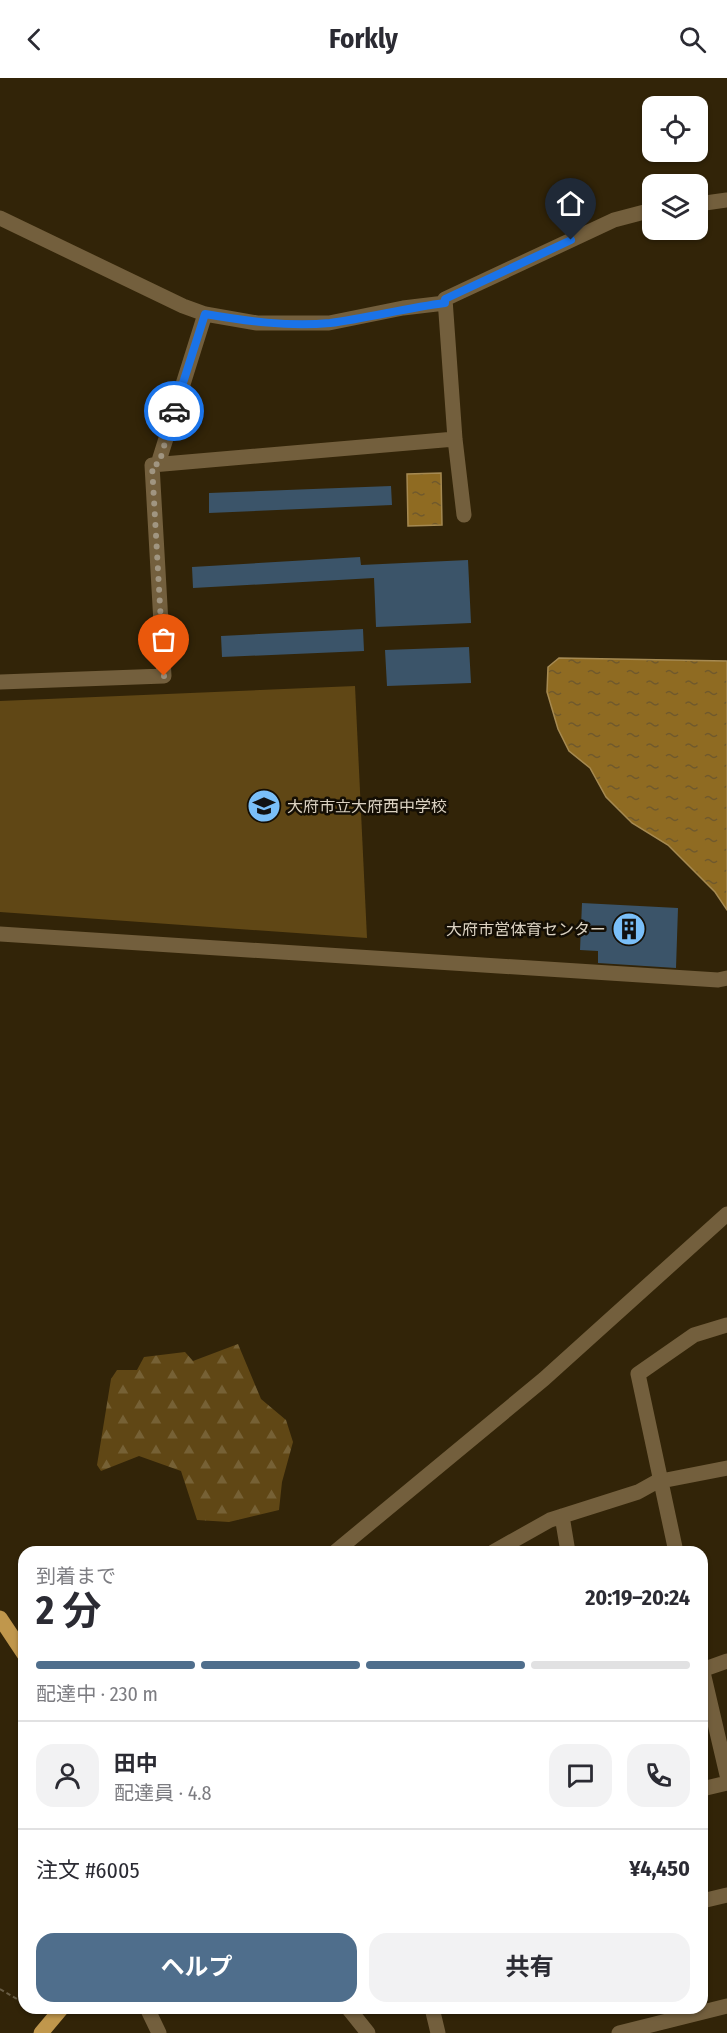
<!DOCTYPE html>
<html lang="ja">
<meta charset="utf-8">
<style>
body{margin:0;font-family:"Fira Sans Condensed","Noto Sans JP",sans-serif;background:#f2f2f3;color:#2b2b33;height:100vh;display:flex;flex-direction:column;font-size:22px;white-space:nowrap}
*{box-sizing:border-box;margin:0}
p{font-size:20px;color:#7c7c81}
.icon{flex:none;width:33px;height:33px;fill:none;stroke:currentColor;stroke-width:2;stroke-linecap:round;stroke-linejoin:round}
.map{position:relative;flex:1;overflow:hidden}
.panel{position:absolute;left:18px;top:1468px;width:690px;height:468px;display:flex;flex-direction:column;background:#fff;border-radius:18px;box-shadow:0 2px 4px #0004}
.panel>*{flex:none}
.controls{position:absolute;left:642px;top:18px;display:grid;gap:12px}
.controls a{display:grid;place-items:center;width:66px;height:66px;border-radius:12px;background:#fff;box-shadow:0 2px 4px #0004;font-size:30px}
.pin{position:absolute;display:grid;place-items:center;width:51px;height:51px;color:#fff;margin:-62px -26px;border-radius:50% 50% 50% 0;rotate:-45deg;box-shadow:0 0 6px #0007}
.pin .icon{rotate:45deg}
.courier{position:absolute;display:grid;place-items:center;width:60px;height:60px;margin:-30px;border:4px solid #1a73e8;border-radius:50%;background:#fff;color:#222;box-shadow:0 2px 8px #0007}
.overview em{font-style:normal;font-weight:700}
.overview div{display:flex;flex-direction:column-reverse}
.overview{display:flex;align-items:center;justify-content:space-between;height:102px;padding:0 18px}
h1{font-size:39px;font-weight:700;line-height:45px}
.bar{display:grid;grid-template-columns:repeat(4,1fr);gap:9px 6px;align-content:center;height:72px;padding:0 18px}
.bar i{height:8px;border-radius:4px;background:#e1e1e2}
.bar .selected{background:#4f6e8c}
.bar p{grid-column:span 4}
.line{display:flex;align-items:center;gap:15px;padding:0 18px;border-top:2px solid #e1e1e2}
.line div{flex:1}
.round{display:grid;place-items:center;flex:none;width:63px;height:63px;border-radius:18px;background:#f2f2f3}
.action{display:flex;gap:12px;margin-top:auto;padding:12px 18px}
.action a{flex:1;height:69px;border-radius:18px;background:#4f6e8c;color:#fff;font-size:24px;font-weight:700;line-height:69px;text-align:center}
.action a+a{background:#f2f2f3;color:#2b2b33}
header{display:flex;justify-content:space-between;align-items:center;height:78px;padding:0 18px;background:#fff;font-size:27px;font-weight:700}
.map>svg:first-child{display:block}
</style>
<header><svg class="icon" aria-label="back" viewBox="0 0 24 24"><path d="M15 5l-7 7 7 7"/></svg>Forkly<svg class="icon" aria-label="search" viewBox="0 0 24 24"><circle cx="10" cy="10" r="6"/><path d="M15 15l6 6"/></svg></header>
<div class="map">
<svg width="727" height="1955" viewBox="0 0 727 1955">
<defs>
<pattern id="forest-firs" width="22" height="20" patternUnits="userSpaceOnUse" patternTransform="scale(1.5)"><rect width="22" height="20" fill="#604715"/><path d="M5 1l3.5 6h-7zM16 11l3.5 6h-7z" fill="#766135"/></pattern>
<pattern id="water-ripples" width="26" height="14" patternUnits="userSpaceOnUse" patternTransform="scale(1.5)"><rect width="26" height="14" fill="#8f6b22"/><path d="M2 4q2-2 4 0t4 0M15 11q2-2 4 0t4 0" fill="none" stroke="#70592c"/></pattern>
</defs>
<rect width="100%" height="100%" fill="#322408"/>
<path fill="url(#forest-firs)" d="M 238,1266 L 261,1321 L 286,1342 L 293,1364 L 282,1404 L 279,1432 L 229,1444 L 197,1442 L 181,1393 L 139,1378 L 101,1393 L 97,1387 L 111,1301 L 117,1292 L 137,1292 L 144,1279 L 185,1274 L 193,1283 Z"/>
<path fill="#604715" d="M 355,608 L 367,860 L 0,834 L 0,623 Z"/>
<path fill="url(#water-ripples)" stroke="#a68a52" stroke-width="1.5" d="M 441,395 L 442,447 L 408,448 L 407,396 Z
M 559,580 L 727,583 L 727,832 L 715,814 L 668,767 L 632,745 L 606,719 L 590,690 L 569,673 L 558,651 L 547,614 L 548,589 Z"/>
<path fill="#3b5469" d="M 391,408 L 392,427 L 209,435 L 209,415 Z
M 360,479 L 361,487 L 468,482 L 471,545 L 376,549 L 374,500 L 193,510 L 192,489 Z
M 363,551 L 364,573 L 222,579 L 221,558 Z
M 469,569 L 471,605 L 387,608 L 385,572 Z
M 582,825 L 678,830 L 676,890 L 598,885 L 598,873 L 580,872 Z"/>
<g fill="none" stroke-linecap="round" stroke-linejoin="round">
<path stroke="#685c44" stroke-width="2" stroke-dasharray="4.5 3" stroke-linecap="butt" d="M 0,1911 L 24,1925
M 34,1930 L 40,1934"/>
<path stroke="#735f3d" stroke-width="15" d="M 698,126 L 727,122
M 0,140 L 183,228 L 205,236 L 257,245 L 329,245 L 403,230 L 445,225
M 158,386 L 205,236
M 464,437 L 455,361 L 445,221 L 614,142 L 652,132
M 0,604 L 164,598 L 152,387 L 455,361
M 562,1438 L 568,1474
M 335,1474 L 544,1301 L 727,1136
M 493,1474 L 550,1442 L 638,1414 L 656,1404 L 727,1390
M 676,1474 L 638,1296 L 694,1257 L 727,1247
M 702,1590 L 727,1697
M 702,1592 L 727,1583
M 702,1711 L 727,1705
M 147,1930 L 159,1955
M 348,1930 L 368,1955
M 432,1930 L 438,1955
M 619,1955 L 727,1928"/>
<path stroke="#735f3d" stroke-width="15" d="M 0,856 L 718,902 L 727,900
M 702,1823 L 727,1817"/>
<path stroke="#c0974c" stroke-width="15" d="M 0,1540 L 24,1576
M 41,1955 L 62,1930"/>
</g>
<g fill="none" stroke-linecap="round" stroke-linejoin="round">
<path stroke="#a09581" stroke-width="6" stroke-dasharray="0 10.8" d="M 164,598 L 152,387 L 159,386 L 174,333"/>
<path stroke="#1a73e8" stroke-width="8" d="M 174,333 L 205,236 C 246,243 288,249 330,245 C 368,240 406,230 445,225 L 445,221 L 571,162"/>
</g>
<defs>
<symbol id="school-disc" viewBox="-11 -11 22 22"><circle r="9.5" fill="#7abff8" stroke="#140e04"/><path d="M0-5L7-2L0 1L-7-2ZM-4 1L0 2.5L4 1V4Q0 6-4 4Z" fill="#111"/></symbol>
<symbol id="building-disc" viewBox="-11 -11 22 22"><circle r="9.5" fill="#7abff8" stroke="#140e04"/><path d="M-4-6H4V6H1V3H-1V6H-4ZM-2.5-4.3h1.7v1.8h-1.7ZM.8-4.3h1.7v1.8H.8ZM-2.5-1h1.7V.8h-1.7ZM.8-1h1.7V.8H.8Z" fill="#111"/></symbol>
</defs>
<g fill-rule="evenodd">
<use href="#school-disc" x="245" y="709" width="38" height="38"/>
<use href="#building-disc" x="610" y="832" width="38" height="38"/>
</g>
<g text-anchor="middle" stroke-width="5" stroke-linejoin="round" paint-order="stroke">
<g font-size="16" fill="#dbd2c2" stroke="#140e04" text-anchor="start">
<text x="287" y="734">大府市立大府西中学校</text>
<text x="606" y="857" text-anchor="end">大府市営体育センター</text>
</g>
</g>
</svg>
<div class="controls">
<a><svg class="icon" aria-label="locate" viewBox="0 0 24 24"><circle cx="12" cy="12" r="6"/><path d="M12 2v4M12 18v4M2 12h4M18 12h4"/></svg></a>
<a><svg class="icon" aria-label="layers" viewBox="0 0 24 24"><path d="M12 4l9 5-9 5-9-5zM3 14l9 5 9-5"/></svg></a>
</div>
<div class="pin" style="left:164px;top:598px;background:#ea580c"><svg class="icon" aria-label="bag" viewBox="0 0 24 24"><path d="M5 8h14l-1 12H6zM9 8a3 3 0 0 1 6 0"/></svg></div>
<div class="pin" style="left:571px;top:162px;background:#1f2937"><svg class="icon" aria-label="home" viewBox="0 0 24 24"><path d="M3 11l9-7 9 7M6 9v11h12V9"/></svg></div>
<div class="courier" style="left:174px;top:333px"><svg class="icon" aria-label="car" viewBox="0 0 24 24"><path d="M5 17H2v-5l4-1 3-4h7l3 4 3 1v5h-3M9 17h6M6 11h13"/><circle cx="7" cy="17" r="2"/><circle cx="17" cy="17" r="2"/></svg></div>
<section class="panel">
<div class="overview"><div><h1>2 分</h1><p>到着まで</p></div><em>20:19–20:24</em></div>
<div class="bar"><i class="selected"></i><i class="selected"></i><i class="selected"></i><i></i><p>配達中 · 230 m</p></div>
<div class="line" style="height:108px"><a class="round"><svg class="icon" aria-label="person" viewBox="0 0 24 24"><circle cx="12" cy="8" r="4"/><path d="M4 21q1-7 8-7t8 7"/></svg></a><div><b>田中</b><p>配達員 · 4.8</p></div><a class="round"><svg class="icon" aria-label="chat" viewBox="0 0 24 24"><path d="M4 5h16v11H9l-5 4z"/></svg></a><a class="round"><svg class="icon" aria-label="phone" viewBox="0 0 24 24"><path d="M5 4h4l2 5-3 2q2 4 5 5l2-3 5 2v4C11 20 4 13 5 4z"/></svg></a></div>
<div class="line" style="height:78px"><div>注文 #6005</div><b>¥4,450</b></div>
<div class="action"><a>ヘルプ</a><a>共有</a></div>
</section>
</div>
